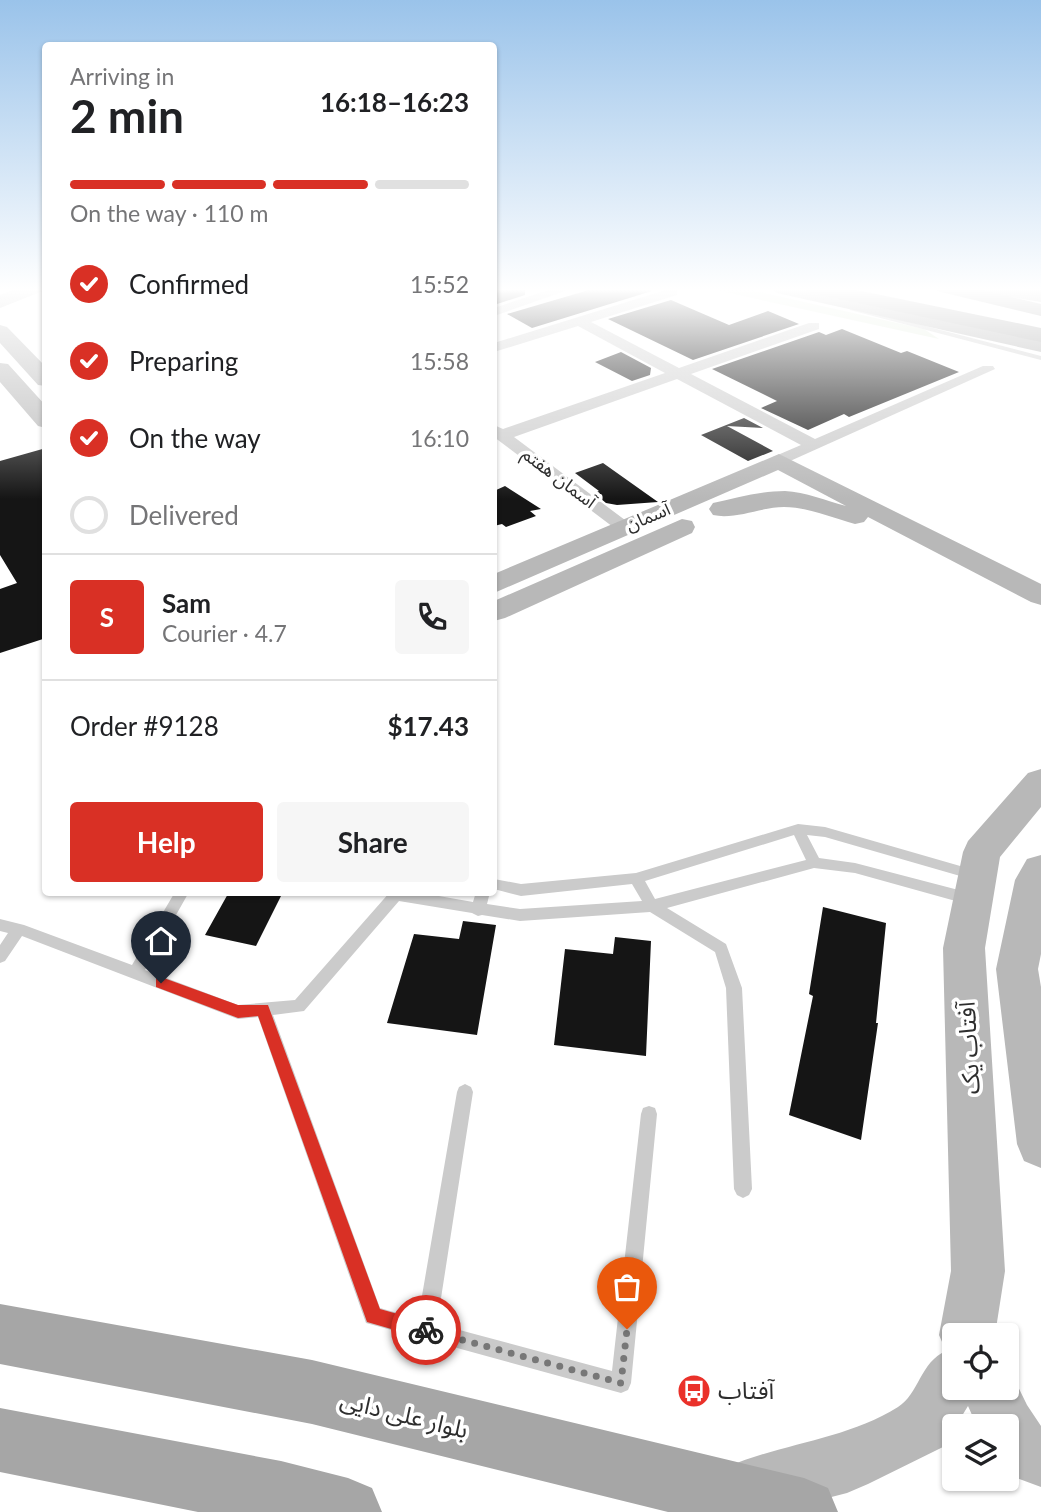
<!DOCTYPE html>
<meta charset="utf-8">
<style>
body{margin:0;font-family:Lato,"Noto Sans Arabic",sans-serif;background:#f6f6f6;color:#202124;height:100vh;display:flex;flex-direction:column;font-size:26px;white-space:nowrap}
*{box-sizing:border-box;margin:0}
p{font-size:23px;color:#757577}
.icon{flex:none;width:38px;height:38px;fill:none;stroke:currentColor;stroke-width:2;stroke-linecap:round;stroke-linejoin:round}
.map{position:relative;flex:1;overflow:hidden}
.side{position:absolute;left:42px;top:42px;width:455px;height:854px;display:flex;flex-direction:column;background:#fff;border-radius:7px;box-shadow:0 2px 5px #0004}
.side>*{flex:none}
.controls{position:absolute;left:942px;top:1323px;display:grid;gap:14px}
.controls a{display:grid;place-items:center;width:77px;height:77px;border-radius:7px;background:#fff;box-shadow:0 2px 5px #0004;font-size:35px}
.pin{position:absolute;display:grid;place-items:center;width:60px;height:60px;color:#fff;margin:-72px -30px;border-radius:50% 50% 50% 0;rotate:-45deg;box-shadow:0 0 7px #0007}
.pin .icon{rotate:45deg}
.courier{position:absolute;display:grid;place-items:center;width:70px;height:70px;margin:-35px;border:5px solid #d93025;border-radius:50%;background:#fff;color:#222;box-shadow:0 2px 9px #0007}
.headline em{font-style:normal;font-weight:700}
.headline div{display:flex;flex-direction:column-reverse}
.headline{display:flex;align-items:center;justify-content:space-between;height:119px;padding:0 28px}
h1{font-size:46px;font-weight:700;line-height:52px}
.bar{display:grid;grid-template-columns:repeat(4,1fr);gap:10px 7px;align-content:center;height:84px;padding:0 28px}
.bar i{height:9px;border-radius:5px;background:#e0e0e0}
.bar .selected{background:#d93025}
.bar p{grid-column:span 4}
.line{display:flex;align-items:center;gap:18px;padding:0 28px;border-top:2px solid #e0e0e0}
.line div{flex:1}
.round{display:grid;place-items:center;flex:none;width:74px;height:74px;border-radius:7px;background:#f6f6f6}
ol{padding:0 28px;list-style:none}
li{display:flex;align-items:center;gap:21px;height:77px}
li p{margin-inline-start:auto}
li .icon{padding:7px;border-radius:50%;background:#d93025;color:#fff;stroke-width:4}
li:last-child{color:#757577}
li i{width:38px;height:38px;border:4px solid #e0e0e0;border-radius:50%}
.cta{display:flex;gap:14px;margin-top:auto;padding:14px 28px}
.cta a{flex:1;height:80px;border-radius:7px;background:#d93025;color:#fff;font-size:28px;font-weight:700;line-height:80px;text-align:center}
.cta a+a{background:#f6f6f6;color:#202124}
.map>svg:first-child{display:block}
</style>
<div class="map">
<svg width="1041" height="1512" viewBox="0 0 1041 1512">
<rect width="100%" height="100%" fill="#fff"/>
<path fill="#e2ecdb" d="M 702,287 L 738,287 L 924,329 L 939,339 Z"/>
<path fill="#151515" d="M 494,287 L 525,287 L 525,295 L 494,305 Z
M 599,287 L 643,287 L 652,291 L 532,328 L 507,314 Z
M 671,300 L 729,325 L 768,311 L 799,324 L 693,360 L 608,319 Z
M 842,329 L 901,353 L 907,351 L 959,372 L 849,417 L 844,414 L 808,430 L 761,408 L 777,401 L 712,369 L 819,332 L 826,335 Z
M 621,352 L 651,368 L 650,375 L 632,381 L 595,362 Z
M 744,418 L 763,428 L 727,426 L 773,451 L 748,461 L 701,435 Z
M 46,448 L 46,638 L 0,653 L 0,589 L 17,583 L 0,555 L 0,461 Z
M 603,463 L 658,502 L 617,505 L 606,503 L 594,493 L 599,491 L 575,473 Z
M 505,486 L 541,509 L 530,511 L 536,516 L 506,527 L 502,524 L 494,526 L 494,491 Z
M 229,892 L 283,892 L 256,946 L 205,935 Z
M 823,907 L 886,923 L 876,1023 L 878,1023 L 861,1140 L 789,1115 L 813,996 L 809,994 Z
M 463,921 L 496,925 L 477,1035 L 387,1023 L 414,934 L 459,939 Z
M 615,937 L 651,941 L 646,1056 L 554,1045 L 565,949 L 613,954 Z"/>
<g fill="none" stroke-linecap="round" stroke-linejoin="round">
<path fill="#cbcbcb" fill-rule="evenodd" d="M 852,307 L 1041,356 L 1041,360 L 850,310 L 850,308 Z
M 798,824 L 825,827 L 974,870 L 979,871 L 981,875 L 979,879 L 974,880 L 825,837 L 807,835 L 819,858 L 855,863 L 970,893 L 975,895 L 977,899 L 975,903 L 970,905 L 855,873 L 814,868 L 667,908 L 726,944 L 742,988 L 752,1189 L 749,1195 L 743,1198 L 737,1195 L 734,1189 L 726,988 L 715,952 L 650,912 L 520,921 L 482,915 L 478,916 L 472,913 L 399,901 L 304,1011 L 273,1015 L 380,1308 L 418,1319 L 457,1092 L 459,1087 L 465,1084 L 471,1087 L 473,1092 L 437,1324 L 612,1371 L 641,1114 L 643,1108 L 649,1106 L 655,1108 L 657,1114 L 631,1383 L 628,1390 L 621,1393 L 366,1323 L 258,1017 L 238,1019 L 22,936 L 5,961 L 0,963 L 0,945 L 8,933 L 0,931 L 0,919 L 24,925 L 132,965 L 175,892 L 189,892 L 145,970 L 238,1005 L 295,1000 L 390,892 L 416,892 L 473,902 L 476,892 L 490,892 L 487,904 L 520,909 L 642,901 L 632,884 L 521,896 L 494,889 L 494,879 L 521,884 L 636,873 ZM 794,835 L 806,860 L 655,899 L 645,881 Z"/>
<path fill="#cbcbcb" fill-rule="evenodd" d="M 557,287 L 577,287 L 494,316 L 494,308 Z
M 672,288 L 677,289 L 677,295 L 591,322 L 679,368 L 809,323 L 819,323 L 819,329 L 691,374 L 815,439 L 983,366 L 993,366 L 995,369 L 779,466 L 770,461 L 773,457 L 801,445 L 677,379 L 514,437 L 633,526 L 624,532 L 617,530 L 494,437 L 494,425 L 503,429 L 665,373 L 578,326 L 494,352 L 494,343 Z"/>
<path fill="#b8b8b8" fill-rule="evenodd" d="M 19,287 L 45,287 L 43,291 L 0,308 L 0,295 Z
M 0,325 L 7,327 L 46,367 L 46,386 L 38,385 L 0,343 Z
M 0,363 L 8,364 L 46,406 L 46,428 L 38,426 L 0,382 Z
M 779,454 L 1041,584 L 1041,605 L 1031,602 L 868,517 L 864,522 L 855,524 C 833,518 807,507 784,507 C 761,507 735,520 713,515 L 709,509 L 713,503 C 736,498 761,491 785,491 C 805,492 827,501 846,506 L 778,470 L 494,593 L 494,574 Z
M 682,519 L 692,521 L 695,527 L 692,533 L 505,618 L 494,621 L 494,601 Z
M 1041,769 L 1041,807 L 1000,857 L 985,948 L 1005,1271 L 995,1335 L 954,1335 L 954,1388 L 1006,1388 L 1006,1367 L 1009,1368 L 1027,1405 L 1041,1426 L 1041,1487 L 1006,1474 L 1006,1426 L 977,1426 L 968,1406 L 943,1447 L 868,1484 L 847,1493 L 773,1512 L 733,1512 L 727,1509 L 718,1488 L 727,1467 C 783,1443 845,1440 898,1407 C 919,1394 920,1362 946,1351 L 939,1335 L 951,1271 L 943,948 L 963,852 L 968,841 L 1028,773 Z
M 1041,855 L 1041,954 L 1038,969 L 1041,987 L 1041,1168 L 1024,1161 L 1017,1144 L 996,969 L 1015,880 L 1027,859 Z"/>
<path fill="#a6a6a6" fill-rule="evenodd" d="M 767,287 L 806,287 L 1041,338 L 1041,352 L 777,293 Z
M 974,287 L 1041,290 L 1041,302 L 984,293 Z
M 0,1304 L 312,1360 L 804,1478 L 828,1488 L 838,1512 L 668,1512 L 312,1424 L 0,1364 Z
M 0,1408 L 281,1461 L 348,1478 L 372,1488 L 382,1512 L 198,1512 L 0,1472 Z"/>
<path fill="#959595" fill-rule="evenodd" d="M 801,287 L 842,287 L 1041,328 L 1041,342 L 811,293 Z
M 934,287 L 971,287 L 1041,304 L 1041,316 L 937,291 Z"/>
</g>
<linearGradient id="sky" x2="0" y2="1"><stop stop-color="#9ac3ea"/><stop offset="0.58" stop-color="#fff"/><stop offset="1" stop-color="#fff" stop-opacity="0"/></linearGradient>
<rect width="1041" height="499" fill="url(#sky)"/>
<path fill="#d93025" d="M 161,977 L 238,1005 L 268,1005 L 380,1309 L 433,1324 L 435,1330 L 433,1337 L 426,1339 L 367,1322 L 258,1016 L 238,1018 L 156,987 L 156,978 Z"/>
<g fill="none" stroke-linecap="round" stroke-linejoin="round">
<path stroke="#777" stroke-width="7" stroke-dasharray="0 12.6" d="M 426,1330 L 621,1383 L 627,1329"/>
</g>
<defs>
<symbol id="bus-disc" viewBox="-11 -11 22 22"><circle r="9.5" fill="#ea312a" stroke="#fff"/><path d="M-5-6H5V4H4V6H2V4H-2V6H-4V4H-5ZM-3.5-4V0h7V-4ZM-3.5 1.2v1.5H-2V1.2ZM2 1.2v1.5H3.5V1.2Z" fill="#fff"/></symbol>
</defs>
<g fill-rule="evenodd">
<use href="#bus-disc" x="675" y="1372" width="38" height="38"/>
</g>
<g text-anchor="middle" stroke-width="7" stroke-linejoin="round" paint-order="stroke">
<g font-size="18" fill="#2e2e2e" stroke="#fff">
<text transform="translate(559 478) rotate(37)" y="6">آسمان هفتم</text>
<text transform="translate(648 517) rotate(-23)" y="6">آسمان</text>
</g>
<g font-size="24" fill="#2e2e2e" stroke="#fff">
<text transform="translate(969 1048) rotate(-93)" y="8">آفتاب یک</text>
<text transform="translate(404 1415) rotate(14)" y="8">بلوار علی دایی</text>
</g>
<g font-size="24" fill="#2e2e2e" stroke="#fff" text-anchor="start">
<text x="718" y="1399">آفتاب</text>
</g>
</g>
</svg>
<div class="controls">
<a><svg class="icon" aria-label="locate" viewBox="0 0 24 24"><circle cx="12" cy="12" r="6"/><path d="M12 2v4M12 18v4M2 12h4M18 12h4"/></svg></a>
<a><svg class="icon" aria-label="layers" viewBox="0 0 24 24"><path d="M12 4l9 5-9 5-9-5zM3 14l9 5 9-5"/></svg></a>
</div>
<div class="pin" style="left:627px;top:1329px;background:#ea580c"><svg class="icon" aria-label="bag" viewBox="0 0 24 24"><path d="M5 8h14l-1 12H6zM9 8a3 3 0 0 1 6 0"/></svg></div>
<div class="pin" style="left:161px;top:983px;background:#1f2937"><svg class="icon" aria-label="home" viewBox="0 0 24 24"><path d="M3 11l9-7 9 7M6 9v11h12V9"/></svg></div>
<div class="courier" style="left:426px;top:1330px"><svg class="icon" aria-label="bike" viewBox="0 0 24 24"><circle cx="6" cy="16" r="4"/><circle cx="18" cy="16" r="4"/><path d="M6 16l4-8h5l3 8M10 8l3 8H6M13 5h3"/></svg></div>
<section class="side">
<div class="headline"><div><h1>2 min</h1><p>Arriving in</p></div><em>16:18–16:23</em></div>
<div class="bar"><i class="selected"></i><i class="selected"></i><i class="selected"></i><i></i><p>On the way · 110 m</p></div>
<ol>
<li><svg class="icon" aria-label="check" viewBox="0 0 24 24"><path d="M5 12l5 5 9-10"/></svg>Confirmed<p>15:52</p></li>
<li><svg class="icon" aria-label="check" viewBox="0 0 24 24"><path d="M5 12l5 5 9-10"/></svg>Preparing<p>15:58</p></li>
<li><svg class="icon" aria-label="check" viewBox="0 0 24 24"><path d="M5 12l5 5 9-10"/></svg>On the way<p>16:10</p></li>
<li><i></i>Delivered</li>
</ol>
<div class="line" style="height:126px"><b class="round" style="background:#d93025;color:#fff">S</b><div><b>Sam</b><p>Courier · 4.7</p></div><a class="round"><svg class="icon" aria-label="phone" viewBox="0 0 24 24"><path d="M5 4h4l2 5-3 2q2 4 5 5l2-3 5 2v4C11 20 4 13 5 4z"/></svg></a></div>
<div class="line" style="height:91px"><div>Order #9128</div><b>$17.43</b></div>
<div class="cta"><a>Help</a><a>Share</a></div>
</section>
</div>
